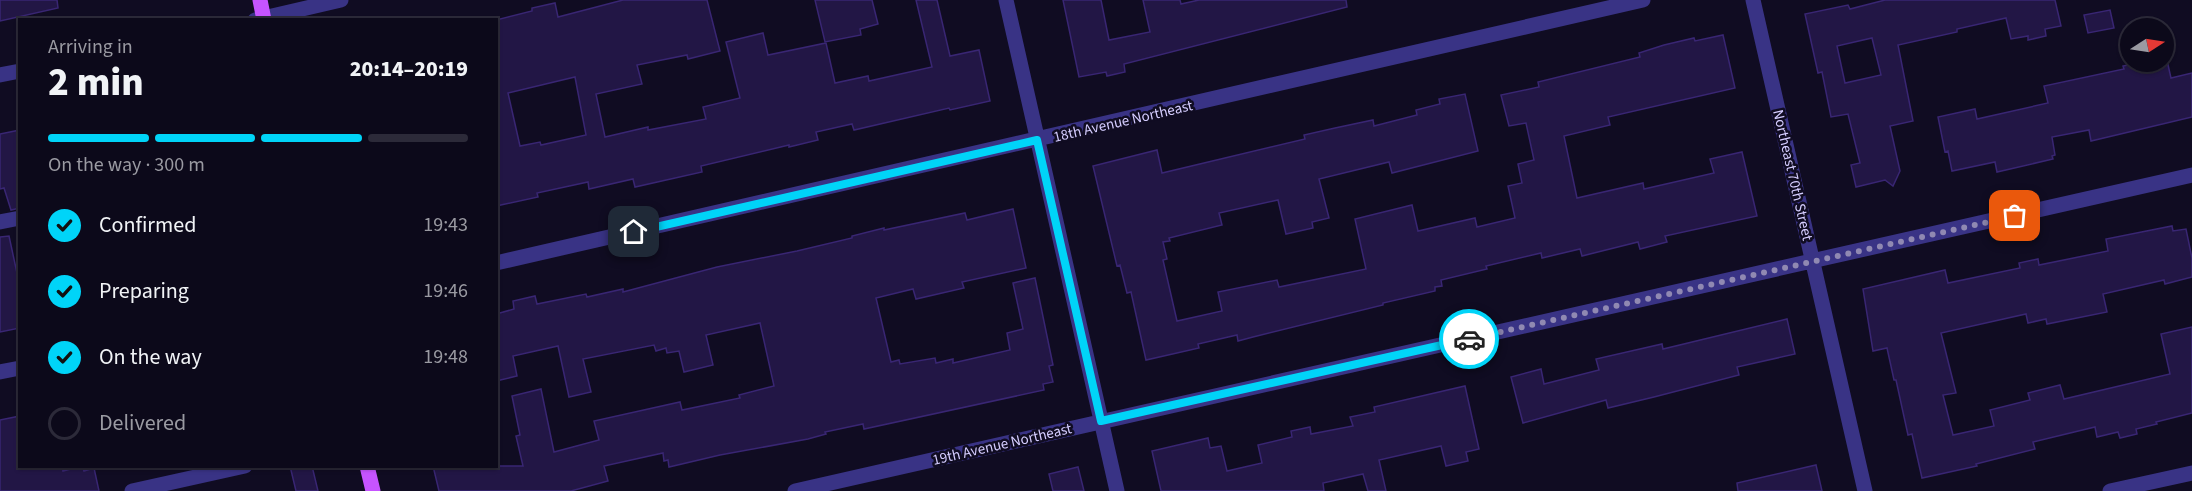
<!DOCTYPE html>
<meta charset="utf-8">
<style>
body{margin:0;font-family:"Source Sans 3",sans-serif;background:#1a1727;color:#f1f3f6;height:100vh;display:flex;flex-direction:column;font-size:22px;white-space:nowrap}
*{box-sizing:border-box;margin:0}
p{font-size:20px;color:#9a9aa2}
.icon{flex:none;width:33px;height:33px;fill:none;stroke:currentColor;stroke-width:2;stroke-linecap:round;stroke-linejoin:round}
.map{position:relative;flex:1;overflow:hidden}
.side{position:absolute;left:18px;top:18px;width:480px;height:450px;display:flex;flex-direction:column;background:#0c091a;border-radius:0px;box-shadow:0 2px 4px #0004,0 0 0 2px #2c2a39}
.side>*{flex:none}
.needle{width:39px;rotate:78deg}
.fabs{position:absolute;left:2120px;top:18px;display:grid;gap:12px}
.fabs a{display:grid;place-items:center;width:54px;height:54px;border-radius:50%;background:#0c091a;box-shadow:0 2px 4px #0004,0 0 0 2px #2c2a39;font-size:30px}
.pin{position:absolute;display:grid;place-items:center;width:51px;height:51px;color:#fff;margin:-26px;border-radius:12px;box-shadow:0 3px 9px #0006}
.courier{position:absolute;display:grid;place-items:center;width:60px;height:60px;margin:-30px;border:4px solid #00d4f8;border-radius:50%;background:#fff;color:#222;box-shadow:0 2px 8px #0007}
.headline em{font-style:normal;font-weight:800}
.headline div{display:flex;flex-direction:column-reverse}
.headline{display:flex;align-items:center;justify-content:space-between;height:102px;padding:0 30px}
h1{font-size:39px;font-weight:800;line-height:45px}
.bar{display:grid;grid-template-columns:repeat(4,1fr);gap:9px 6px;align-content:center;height:72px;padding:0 30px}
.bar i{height:8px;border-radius:4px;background:#2c2a39}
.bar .current{background:#00d4f8}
.bar p{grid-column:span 4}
ol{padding:0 30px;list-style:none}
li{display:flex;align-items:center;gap:18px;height:66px}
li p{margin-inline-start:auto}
li .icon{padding:6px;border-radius:50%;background:#00d4f8;color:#111;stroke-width:4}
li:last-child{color:#9a9aa2}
li i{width:33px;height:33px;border:3px solid #2c2a39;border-radius:50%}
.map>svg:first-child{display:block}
</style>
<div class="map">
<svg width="2192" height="491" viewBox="0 0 2192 491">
<rect width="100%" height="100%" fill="#100c22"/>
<path fill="#221645" stroke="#392673" stroke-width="1.5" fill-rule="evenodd" d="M 0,0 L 57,0 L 58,8 L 0,21 Z
M 623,0 L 707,0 L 720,51 L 688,59 L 687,55 L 637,65 L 642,84 L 596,94 L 605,137 L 648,127 L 648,130 L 706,119 L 703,107 L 740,98 L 726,42 L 763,33 L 768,55 L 826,43 L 835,83 L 868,76 L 869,81 L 932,67 L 916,0 L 937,0 L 950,56 L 979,50 L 990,101 L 950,110 L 949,108 L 854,130 L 852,124 L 816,132 L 818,140 L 789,147 L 789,145 L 701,166 L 702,172 L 635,187 L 633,179 L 589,189 L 588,182 L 537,193 L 538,197 L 496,206 L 496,20 L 532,11 L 532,8 L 555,3 L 558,17 ZM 575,77 L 586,135 L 541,145 L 540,142 L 520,146 L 508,93 Z
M 815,0 L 872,0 L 878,24 L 860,29 L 861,35 L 825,42 Z
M 1063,0 L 1101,0 L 1109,40 L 1150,32 L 1143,0 L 1180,0 L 1181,4 L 1199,0 L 1346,0 L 1347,7 L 1124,64 L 1125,72 L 1107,76 L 1106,72 L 1079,77 Z
M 1885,0 L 2055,0 L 2061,26 L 2045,29 L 2046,36 L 2028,40 L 2028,36 L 2011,39 L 2006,18 L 1957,29 L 1957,32 L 1898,45 L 1913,121 L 1890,126 L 1900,171 L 1893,186 L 1885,180 L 1856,187 L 1851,165 L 1860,163 L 1848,114 L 1831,117 L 1822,72 L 1818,73 L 1805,14 L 1848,5 L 1850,9 ZM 1872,38 L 1881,75 L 1845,83 L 1837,46 Z
M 2110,10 L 2114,28 L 2088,33 L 2084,15 Z
M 1723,35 L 1735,88 L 1608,117 L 1610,125 L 1564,136 L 1577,198 L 1643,183 L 1644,189 L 1714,173 L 1710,159 L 1742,152 L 1757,216 L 1665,236 L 1667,242 L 1640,249 L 1638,242 L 1582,256 L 1580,249 L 1542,258 L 1541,253 L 1486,266 L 1487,269 L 1441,280 L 1442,286 L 1435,287 L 1435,291 L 1383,303 L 1383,305 L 1253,337 L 1238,341 L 1237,335 L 1198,344 L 1199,348 L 1146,360 L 1131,292 L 1127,293 L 1120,265 L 1117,266 L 1093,166 L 1157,150 L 1162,173 L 1305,139 L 1304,135 L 1335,128 L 1373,120 L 1374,126 L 1417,115 L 1416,110 L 1440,104 L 1439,99 L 1465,94 L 1478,151 L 1392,173 L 1389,162 L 1319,179 L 1329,218 L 1312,222 L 1313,228 L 1286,234 L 1278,200 L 1219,213 L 1222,225 L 1169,238 L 1170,241 L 1163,242 L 1167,259 L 1163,260 L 1177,321 L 1222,311 L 1218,292 L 1277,280 L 1279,287 L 1366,269 L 1355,219 L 1412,205 L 1418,231 L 1475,218 L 1477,227 L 1515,218 L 1508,186 L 1522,183 L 1518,164 L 1534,160 L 1526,123 L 1509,126 L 1501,95 L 1539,87 L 1538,82 L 1640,57 L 1639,53 L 1664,45 L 1694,38 L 1695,41 Z
M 2166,56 L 2171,78 L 2192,73 L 2192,117 L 2091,141 L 2089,130 L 2052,137 L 2055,155 L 2052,156 L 2053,159 L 1997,172 L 1995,162 L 1952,171 L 1948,151 L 1945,152 L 1938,117 L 1975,109 L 1977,119 L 2048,103 L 2044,86 L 2124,69 L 2123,66 L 2143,62 L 2163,62 L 2163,57 Z
M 20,130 L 20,208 L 11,210 L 4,188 L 0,189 L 0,134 Z
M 1013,209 L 1026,268 L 962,282 L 964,288 L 916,299 L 913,289 L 876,298 L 891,362 L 899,360 L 900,364 L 935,358 L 936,363 L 953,359 L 953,363 L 1010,350 L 1007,333 L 1023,329 L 1013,283 L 1035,278 L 1053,365 L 1049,366 L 1053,382 L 1043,384 L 1044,390 L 864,429 L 863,424 L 825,432 L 826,434 L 808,439 L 720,455 L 669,467 L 668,460 L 664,461 L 663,453 L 604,466 L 608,481 L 571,491 L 439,491 L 433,466 L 523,466 L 516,436 L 520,435 L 512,396 L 541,389 L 554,452 L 599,440 L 594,421 L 680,402 L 682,410 L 740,398 L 739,395 L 774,386 L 760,323 L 706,335 L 713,365 L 684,372 L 679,351 L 667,353 L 666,348 L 656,351 L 654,345 L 583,359 L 591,392 L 569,397 L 558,346 L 513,356 L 517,376 L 496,381 L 496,314 L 514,309 L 513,301 L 535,296 L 537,304 L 586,294 L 587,297 L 623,289 L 623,292 L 717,267 L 797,251 L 852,238 L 852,236 L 884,228 L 884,230 L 965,213 L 967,220 Z
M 2172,226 L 2173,231 L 2186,229 L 2192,258 L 2192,277 L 2165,284 L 2164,280 L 2103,294 L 2107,312 L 2047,324 L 2046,319 L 2028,323 L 2026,314 L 1941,333 L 1956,393 L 1943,395 L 1953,435 L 1994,426 L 1990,410 L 2030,400 L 2028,393 L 2060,385 L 2064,399 L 2170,374 L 2161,334 L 2192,327 L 2192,413 L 2156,422 L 2157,424 L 2136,429 L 2137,434 L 2120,438 L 2118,432 L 2097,437 L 2095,427 L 2033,442 L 2035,449 L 1976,464 L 1977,466 L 1922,478 L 1912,434 L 1908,435 L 1896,380 L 1894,380 L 1887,348 L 1873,351 L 1863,289 L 1945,270 L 1948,283 L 2020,268 L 2019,263 L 2038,259 L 2039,265 L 2108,251 L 2106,239 Z
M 9,236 L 20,287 L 20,328 L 0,332 L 0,237 Z
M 1787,319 L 1795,354 L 1737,367 L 1739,375 L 1654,397 L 1608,408 L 1606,400 L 1523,423 L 1511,377 L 1541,369 L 1544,384 L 1599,370 L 1596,359 L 1662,344 L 1663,349 Z
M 1465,386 L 1479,449 L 1466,452 L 1468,461 L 1446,466 L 1441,446 L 1379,460 L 1386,491 L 1368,491 L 1363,474 L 1323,483 L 1324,491 L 1161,491 L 1152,451 L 1208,438 L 1210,448 L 1221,446 L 1227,471 L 1262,463 L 1258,445 L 1292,437 L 1291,431 L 1310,427 L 1311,434 L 1353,426 L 1350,417 L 1375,412 L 1374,407 Z
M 20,416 L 20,466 L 62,466 L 63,471 L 82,466 L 84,471 L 94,468 L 99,491 L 0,491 L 0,420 Z
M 1816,465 L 1822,491 L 1738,491 L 1737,483 Z
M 290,466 L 312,466 L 318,491 L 296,491 Z
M 1078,467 L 1084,491 L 1053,491 L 1049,474 Z"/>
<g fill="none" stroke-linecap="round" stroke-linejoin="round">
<path stroke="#393385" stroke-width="15" d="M 1006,0 L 1117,491
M 1753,0 L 1865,491
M 255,20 L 341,0
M 0,75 L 20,71
M 0,222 L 20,218
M 496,263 L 1643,0
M 0,372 L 20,368
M 132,491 L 245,466
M 795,491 L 2192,175
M 2110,491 L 2192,473"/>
<path stroke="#c654ff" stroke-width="15" d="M 260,0 L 264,20
M 367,466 L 373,491"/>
</g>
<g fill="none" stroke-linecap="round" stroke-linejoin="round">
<path stroke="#9089b2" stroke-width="6" stroke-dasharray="0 10.8" d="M 1469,339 L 2015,216"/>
<path stroke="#00d4f8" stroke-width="8" d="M 634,232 L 1037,140 L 1101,421 L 1469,339"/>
</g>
<g text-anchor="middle" stroke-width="5" stroke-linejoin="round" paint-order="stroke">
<g font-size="15" fill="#d5cdff" stroke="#100c22">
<text transform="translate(1123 121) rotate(-13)" y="5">18th Avenue Northeast</text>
<text transform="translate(1793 175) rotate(77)" y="5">Northeast 70th Street</text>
<text transform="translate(1002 444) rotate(-13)" y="5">19th Avenue Northeast</text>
</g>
</g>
</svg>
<div class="fabs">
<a><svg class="needle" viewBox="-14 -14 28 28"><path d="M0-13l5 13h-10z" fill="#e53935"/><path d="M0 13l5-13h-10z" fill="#9a9aa2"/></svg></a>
</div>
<div class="pin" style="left:2015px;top:216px;background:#ea580c"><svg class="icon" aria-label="bag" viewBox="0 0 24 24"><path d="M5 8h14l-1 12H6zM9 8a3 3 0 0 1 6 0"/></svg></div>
<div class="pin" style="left:634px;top:232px;background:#1f2937"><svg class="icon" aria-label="home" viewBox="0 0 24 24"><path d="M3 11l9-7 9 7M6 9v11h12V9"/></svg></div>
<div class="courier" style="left:1469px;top:339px"><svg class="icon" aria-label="car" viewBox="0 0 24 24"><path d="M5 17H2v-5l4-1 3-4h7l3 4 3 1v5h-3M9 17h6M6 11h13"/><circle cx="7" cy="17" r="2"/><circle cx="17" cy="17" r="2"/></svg></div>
<section class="side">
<div class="headline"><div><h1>2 min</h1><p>Arriving in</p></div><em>20:14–20:19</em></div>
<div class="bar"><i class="current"></i><i class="current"></i><i class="current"></i><i></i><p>On the way · 300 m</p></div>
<ol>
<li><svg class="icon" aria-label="check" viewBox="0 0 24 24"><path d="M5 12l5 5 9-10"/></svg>Confirmed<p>19:43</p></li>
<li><svg class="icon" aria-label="check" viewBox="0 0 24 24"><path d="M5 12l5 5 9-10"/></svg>Preparing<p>19:46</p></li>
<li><svg class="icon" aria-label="check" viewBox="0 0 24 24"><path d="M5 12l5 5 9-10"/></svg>On the way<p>19:48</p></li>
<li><i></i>Delivered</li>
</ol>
</section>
</div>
